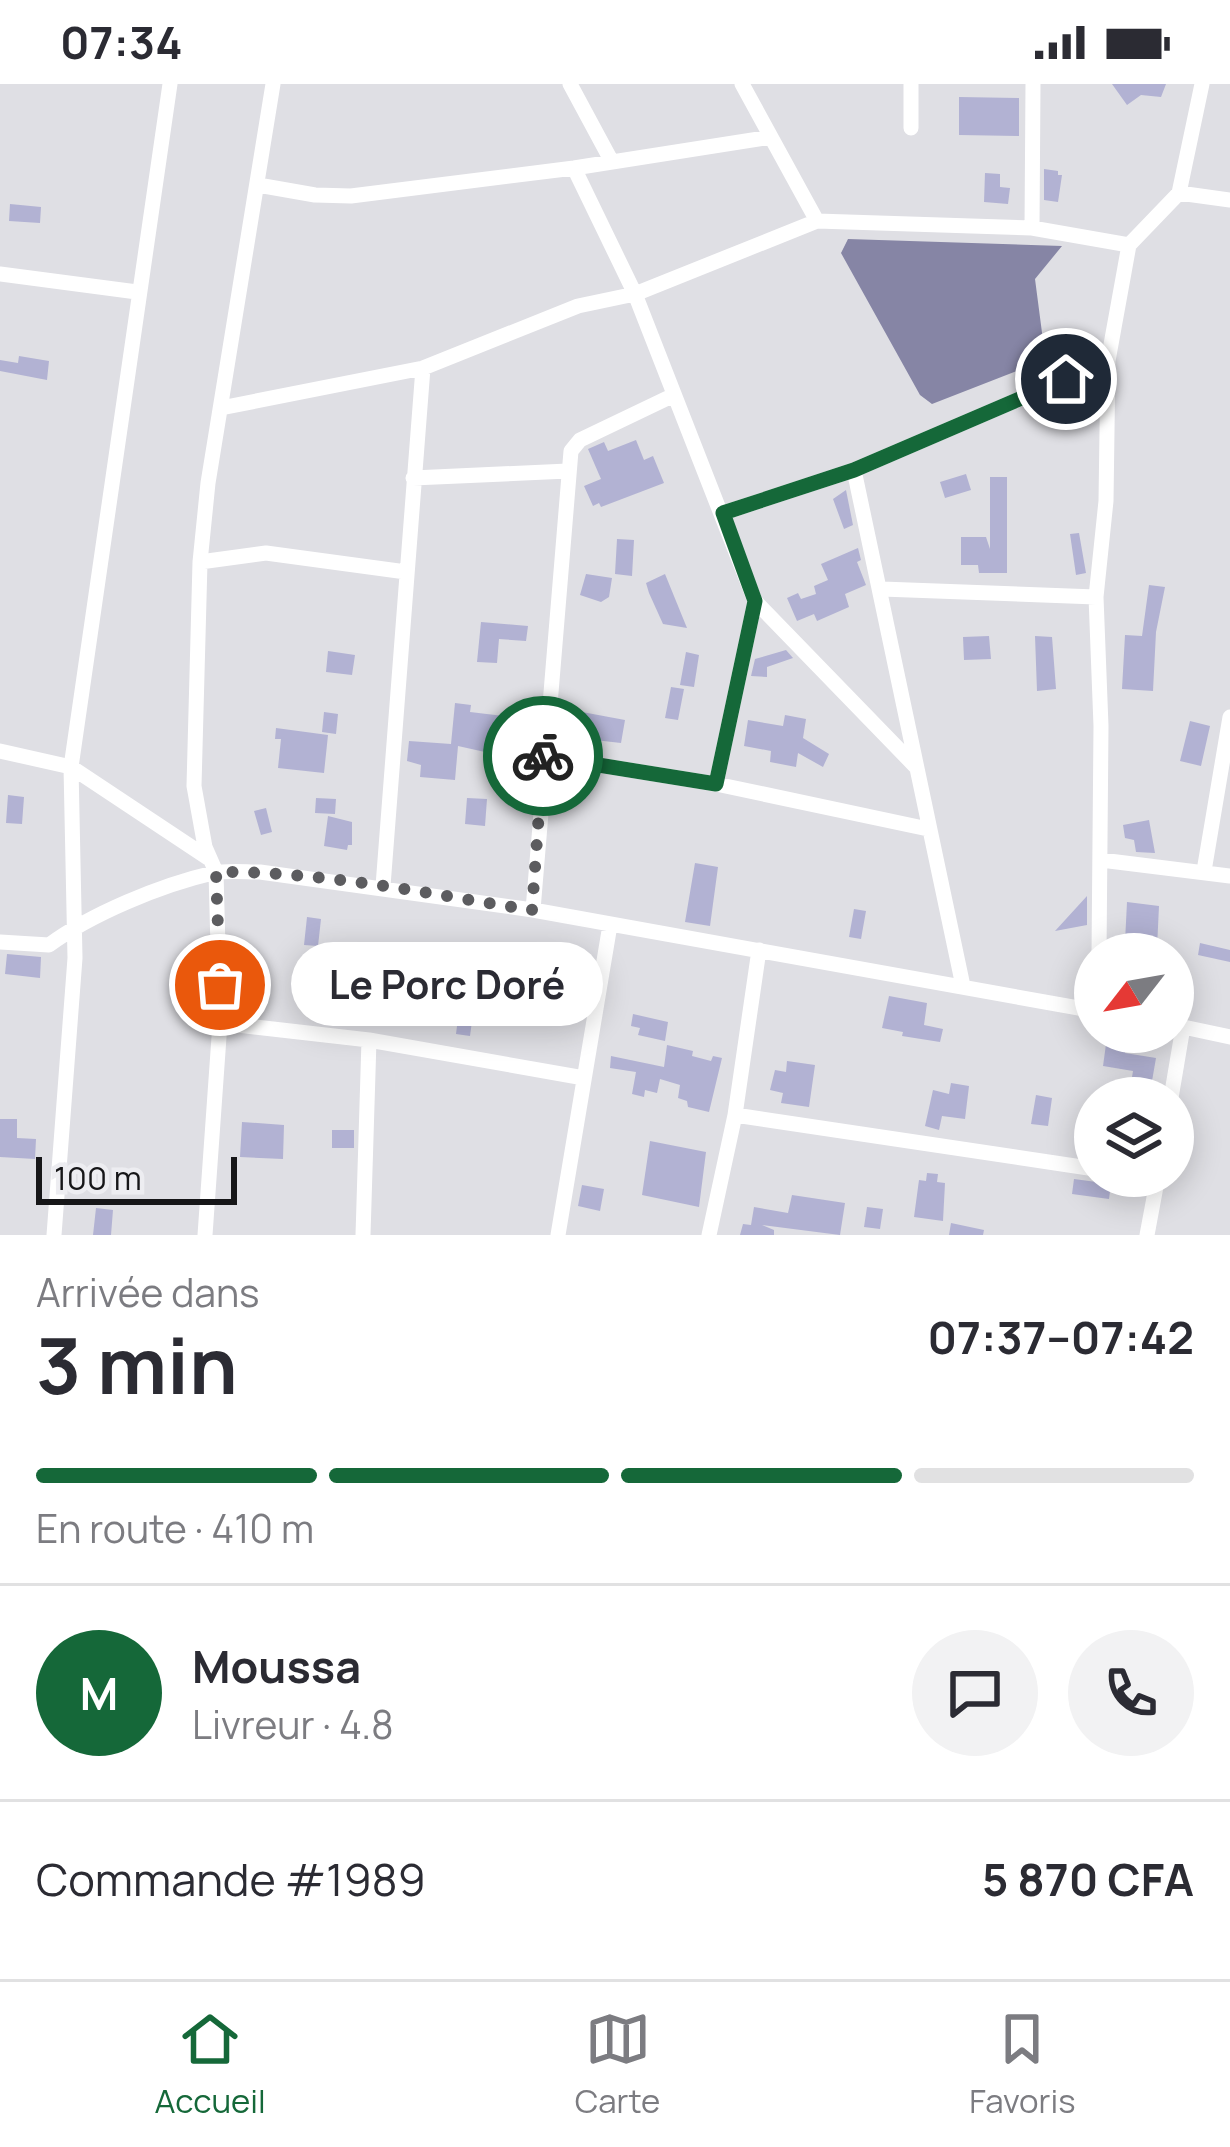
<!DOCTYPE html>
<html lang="fr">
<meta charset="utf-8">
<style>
body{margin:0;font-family:Manrope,sans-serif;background:#f2f2f3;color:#2b2b33;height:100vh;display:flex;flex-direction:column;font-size:45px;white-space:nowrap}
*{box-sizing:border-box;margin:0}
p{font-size:39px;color:#7c7c81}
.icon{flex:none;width:66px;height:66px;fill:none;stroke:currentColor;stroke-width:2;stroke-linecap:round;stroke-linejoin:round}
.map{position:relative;height:1151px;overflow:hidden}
.side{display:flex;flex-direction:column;background:#fff;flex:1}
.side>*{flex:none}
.needle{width:78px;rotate:239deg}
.buttons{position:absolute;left:1074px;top:849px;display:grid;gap:24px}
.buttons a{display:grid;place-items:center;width:120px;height:120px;border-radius:50%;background:#fff;box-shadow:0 6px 30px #0003;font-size:60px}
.scale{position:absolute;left:36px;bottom:30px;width:201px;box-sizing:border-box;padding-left:12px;border:6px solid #161618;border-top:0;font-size:33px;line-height:42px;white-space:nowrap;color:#161618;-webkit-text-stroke:9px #ededf1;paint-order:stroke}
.pin{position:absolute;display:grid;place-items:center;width:102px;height:102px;color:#fff;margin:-51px;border:6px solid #fff;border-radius:50%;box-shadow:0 3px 12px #0007}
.courier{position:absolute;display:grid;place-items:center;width:120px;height:120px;margin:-60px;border:9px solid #156839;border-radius:50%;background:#fff;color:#222;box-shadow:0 3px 15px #0007}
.bubble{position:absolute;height:84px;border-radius:42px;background:#fff;box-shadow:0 6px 30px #0003;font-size:39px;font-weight:700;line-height:84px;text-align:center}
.headline em{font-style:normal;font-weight:700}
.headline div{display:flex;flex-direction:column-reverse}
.headline{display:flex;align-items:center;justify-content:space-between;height:204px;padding:0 36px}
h1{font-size:78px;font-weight:700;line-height:90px}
.bar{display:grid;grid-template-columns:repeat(4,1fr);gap:18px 12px;align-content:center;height:144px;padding:0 36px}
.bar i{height:15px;border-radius:9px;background:#e1e1e2}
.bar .on{background:#156839}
.bar p{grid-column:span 4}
.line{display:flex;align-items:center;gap:30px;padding:0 36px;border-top:3px solid #e1e1e2}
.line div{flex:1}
.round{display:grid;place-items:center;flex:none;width:126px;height:126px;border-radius:63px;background:#f2f2f3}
.status{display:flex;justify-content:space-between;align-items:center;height:84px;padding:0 60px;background:#fff;direction:ltr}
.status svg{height:33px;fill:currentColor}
.tabs{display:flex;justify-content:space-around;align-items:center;height:168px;border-top:3px solid #e1e1e2;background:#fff;font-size:33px;color:#7c7c81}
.tabs a{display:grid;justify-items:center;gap:6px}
.tabs .on{color:#156839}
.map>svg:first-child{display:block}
</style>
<div class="status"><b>07:34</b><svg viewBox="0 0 49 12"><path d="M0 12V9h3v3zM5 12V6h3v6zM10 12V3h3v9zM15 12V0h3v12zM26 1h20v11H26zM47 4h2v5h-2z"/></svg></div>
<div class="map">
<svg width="1230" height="1151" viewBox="0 0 1230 1151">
<rect width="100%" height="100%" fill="#dfdfe4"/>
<path fill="#8685a5" d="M 848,155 L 1062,162 L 1035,195 L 1044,264 L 1040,278 L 932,320 L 920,311 L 841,169 Z"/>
<path fill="#b2b2d3" d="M 1112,0 L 1166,0 L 1161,13 L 1141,11 L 1127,21 Z
M 959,13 L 1019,14 L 1019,52 L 959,51 Z
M 1044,85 L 1058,87 L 1058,91 L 1062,91 L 1058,118 L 1044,116 Z
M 985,89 L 1000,90 L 1000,103 L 1010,104 L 1008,120 L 984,118 Z
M 10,120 L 41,123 L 40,139 L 9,137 Z
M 19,272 L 49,277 L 47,296 L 0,287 L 0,276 L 18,279 Z
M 636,356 L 644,376 L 653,372 L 664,399 L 601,423 L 599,419 L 593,422 L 584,402 L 601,395 L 588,365 L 604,358 L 608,367 Z
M 966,390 L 971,406 L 945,414 L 940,398 Z
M 990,393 L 1007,393 L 1007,489 L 979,489 L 978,481 L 961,481 L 961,453 L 986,453 L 990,465 Z
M 846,406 L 853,441 L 844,445 L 833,415 Z
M 1079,449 L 1086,489 L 1076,491 L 1070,450 Z
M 617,455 L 634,456 L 632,492 L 615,490 Z
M 858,464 L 861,476 L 857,478 L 866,501 L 845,510 L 849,523 L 817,537 L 814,530 L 797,537 L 787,514 L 798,509 L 801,515 L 816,510 L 814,502 L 828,496 L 821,480 Z
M 586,490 L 612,494 L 609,513 L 601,518 L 580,511 Z
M 665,490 L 687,544 L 663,540 L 649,509 L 646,499 Z
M 1149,501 L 1165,503 L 1156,548 L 1153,607 L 1122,605 L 1125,551 L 1142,552 Z
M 481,538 L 528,542 L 526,557 L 499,555 L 497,579 L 477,578 Z
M 989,552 L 991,575 L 964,576 L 963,553 Z
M 1035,552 L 1052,553 L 1056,605 L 1037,607 Z
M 786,566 L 793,574 L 767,583 L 767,593 L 751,592 L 755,575 Z
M 328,567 L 355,571 L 352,591 L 326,588 Z
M 686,568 L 699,571 L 694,603 L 680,601 Z
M 671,603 L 684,605 L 678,636 L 665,634 Z
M 455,619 L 471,621 L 470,628 L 521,634 L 518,658 L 507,656 L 506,662 L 494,660 L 494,666 L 485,668 L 458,662 L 455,696 L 420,693 L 421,681 L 407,677 L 409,657 L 451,660 Z
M 566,625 L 625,636 L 621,659 L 577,654 L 576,663 L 565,662 Z
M 324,628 L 338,630 L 336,650 L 322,648 Z
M 785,631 L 806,635 L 803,654 L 829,670 L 823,683 L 798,669 L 796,683 L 770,678 L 771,667 L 744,662 L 748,636 L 783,642 Z
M 1190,637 L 1210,642 L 1201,682 L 1180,677 Z
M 276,644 L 328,651 L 324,689 L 278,684 L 281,655 L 275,655 Z
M 8,711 L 24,713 L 22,740 L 6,739 Z
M 316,714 L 336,715 L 335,730 L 315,729 Z
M 467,714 L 487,715 L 485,742 L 465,740 Z
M 266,724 L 272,748 L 261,751 L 254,727 Z
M 328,732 L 352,738 L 352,761 L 348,761 L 347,766 L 324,762 Z
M 1149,736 L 1155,769 L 1136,768 L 1134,756 L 1125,754 L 1123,741 Z
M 695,779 L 718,783 L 710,842 L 685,838 Z
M 1087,812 L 1087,841 L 1055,847 Z
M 1127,818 L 1159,822 L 1157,864 L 1125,858 Z
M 854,825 L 866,827 L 861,855 L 849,853 Z
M 307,833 L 321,835 L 318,862 L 304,861 Z
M 547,858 L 563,862 L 551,909 L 564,911 L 559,938 L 512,929 L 528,871 L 548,870 Z
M 1200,859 L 1230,866 L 1230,878 L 1198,871 Z
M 7,870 L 41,873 L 40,894 L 5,890 Z
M 359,911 L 370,911 L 370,937 L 358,936 Z
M 453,912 L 475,915 L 470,952 L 456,950 L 457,942 L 449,941 Z
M 889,912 L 927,919 L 924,941 L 943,945 L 940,958 L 902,952 L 903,948 L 882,944 Z
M 633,930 L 668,938 L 665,957 L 638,951 L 640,944 L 631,942 Z
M 1107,953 L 1127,956 L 1125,969 L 1156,974 L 1152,997 L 1132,993 L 1133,987 L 1103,982 Z
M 667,961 L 693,967 L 692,972 L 711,977 L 713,972 L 722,974 L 709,1028 L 688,1023 L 687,1017 L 678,1014 L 680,1001 L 660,995 L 657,1009 L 645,1006 L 644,1013 L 632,1010 L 636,988 L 610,984 L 611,972 L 664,983 Z
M 787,977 L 815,981 L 809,1023 L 781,1019 L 783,1009 L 770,1006 L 775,986 L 786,988 Z
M 951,999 L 969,1002 L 965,1035 L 942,1032 L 939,1046 L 925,1042 L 933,1006 L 949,1010 Z
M 1036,1011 L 1052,1014 L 1048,1042 L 1031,1040 Z
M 0,1035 L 17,1035 L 17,1054 L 36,1055 L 35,1075 L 0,1073 Z
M 242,1038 L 284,1041 L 283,1075 L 240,1073 Z
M 332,1046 L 354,1046 L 354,1064 L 332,1064 Z
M 650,1057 L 706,1068 L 699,1123 L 642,1111 Z
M 927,1089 L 938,1090 L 937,1098 L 945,1099 L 943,1137 L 914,1133 L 919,1096 L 926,1097 Z
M 1074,1095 L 1111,1100 L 1109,1115 L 1072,1110 Z
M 582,1101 L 604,1105 L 600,1127 L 578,1122 Z
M 792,1111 L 845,1119 L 840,1151 L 762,1141 L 774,1146 L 774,1151 L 740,1151 L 743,1140 L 751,1141 L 754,1123 L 788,1129 Z
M 867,1123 L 883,1125 L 880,1145 L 864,1143 Z
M 96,1124 L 113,1126 L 111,1151 L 93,1151 Z
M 951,1139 L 984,1146 L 983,1151 L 949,1151 Z"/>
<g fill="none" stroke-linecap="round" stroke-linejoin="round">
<path stroke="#fff" stroke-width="15" d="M 570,0 L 612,78
M 742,0 L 817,137
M 911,44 L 911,0
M 574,84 L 635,210 L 755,517 L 716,700
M 258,101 L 315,111 L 351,112 L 574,84 L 771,53
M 1179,109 L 1230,116
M 1032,144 L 1033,0
M 0,190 L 137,208
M 221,324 L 423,284 L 578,222 L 635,210 L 817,137 L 1032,144 L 1129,161
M 854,386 L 963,902
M 413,394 L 568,387
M 723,429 L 854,386 L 1108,277
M 200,478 L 266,469 L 406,488
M 882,505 L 1096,513
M 755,517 L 916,683
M 0,667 L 71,683 L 208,774
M 543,672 L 716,700 L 928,745
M 1101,776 L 1230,792
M 1204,787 L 1230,633
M 383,802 L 423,284
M 533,826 L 571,367 L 580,356 L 674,311
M 0,858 L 49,861 C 91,830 161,801 213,789 C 228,786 245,788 260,788 L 533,826 L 1095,927
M 1099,870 L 1101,642 L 1096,513 L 1106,417 L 1108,277 L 1129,161 L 1179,109 L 1202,0
M 220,939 L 369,956 L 584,994
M 1174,941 L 1230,953
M 1171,1014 L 1183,943
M 735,1031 L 1095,1085
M 1139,1092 L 1158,1095
M 54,1151 L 75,874 L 71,683 L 170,0
M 205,1151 L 220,939 L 216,788 L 205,763 L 194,702 L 200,478 L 208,399 L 273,0
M 363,1151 L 369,956
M 558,1151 L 610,841
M 709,1151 L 735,1031 L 759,866
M 1147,1151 L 1158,1092"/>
</g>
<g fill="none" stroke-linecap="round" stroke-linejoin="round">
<path stroke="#5c5c5f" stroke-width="12" stroke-dasharray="0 21.6" d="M 220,901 L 216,788 C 322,787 428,810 532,826 L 543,672"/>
<path stroke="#156839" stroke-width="15" d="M 543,672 L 716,700 L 755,517 L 723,429 L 854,386 L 1066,295"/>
</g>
</svg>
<div class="buttons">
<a><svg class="needle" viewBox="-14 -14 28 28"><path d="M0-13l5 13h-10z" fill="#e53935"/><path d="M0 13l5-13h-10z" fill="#7c7c81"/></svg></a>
<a><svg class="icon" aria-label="layers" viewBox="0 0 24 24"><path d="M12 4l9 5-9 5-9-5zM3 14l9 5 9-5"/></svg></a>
</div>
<div class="scale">100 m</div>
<div class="pin" style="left:220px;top:901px;background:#ea580c"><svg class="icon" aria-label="bag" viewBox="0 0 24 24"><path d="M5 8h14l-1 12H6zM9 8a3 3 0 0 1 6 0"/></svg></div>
<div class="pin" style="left:1066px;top:295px;background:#1f2937"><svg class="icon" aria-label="home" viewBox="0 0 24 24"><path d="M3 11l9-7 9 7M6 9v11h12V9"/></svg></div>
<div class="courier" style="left:543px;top:672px"><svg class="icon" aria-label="bike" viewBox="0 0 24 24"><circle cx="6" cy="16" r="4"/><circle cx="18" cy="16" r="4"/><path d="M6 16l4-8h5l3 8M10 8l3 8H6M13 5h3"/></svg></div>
<div class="bubble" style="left:291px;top:858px;width:312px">Le Porc Doré</div>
</div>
<section class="side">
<div class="headline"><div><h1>3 min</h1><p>Arrivée dans</p></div><em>07:37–07:42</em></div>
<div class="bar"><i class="on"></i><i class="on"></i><i class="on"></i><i></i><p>En route · 410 m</p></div>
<div class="line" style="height:216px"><b class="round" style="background:#156839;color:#fff">M</b><div><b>Moussa</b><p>Livreur · 4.8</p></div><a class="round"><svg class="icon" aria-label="chat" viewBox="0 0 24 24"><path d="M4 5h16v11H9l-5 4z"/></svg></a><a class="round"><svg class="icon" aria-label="phone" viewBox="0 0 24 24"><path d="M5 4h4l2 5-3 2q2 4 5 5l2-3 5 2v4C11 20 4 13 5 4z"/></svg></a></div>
<div class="line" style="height:156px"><div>Commande #1989</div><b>5 870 CFA</b></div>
</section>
<nav class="tabs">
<a class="on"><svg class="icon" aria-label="home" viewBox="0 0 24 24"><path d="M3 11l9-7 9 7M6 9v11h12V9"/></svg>Accueil</a>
<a><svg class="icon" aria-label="map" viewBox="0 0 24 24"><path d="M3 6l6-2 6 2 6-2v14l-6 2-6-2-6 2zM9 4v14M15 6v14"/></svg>Carte</a>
<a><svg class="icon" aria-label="saved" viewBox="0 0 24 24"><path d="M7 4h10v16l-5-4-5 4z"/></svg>Favoris</a>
</nav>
